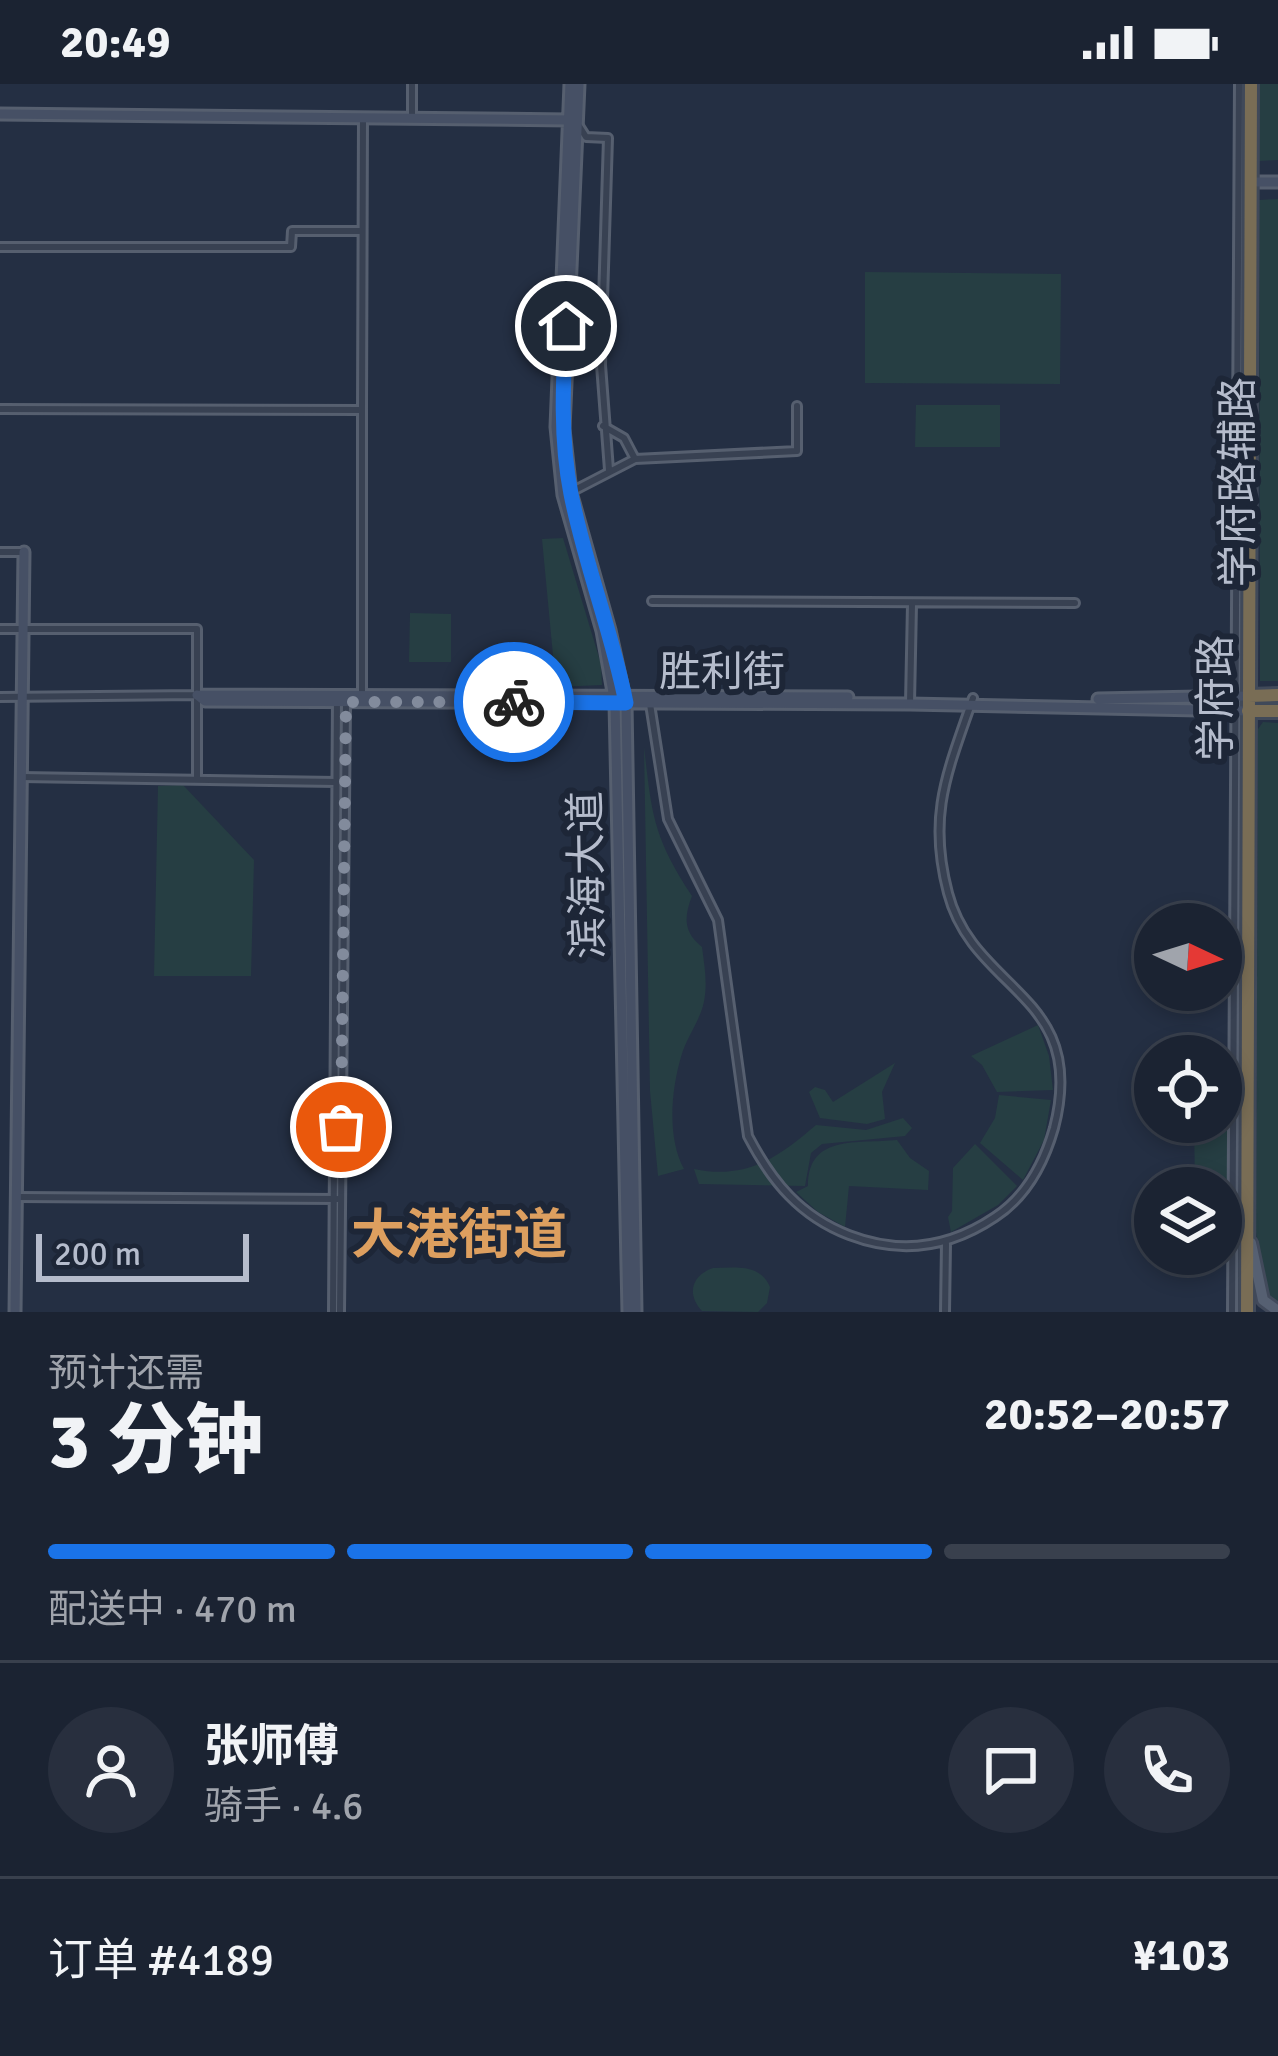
<!DOCTYPE html>
<html lang="zh">
<meta charset="utf-8">
<style>
body{margin:0;font-family:Signika,"Noto Sans SC",sans-serif;background:#282f3e;color:#f1f3f6;height:100vh;display:flex;flex-direction:column;font-size:45px;white-space:nowrap}
*{box-sizing:border-box;margin:0}
p{font-size:39px;color:#a0a4ac}
.icon{flex:none;width:66px;height:66px;fill:none;stroke:currentColor;stroke-width:2;stroke-linecap:round;stroke-linejoin:round}
.map{position:relative;height:1228px;overflow:hidden}
.panel{display:flex;flex-direction:column;background:#1b2332;flex:1}
.panel>*{flex:none}
.needle{width:78px;rotate:94deg}
.buttons{position:absolute;left:1134px;top:819px;display:grid;gap:24px}
.buttons a{display:grid;place-items:center;width:108px;height:108px;border-radius:50%;background:#1b2332;box-shadow:0 6px 18px #0003,0 0 0 3px #39404d;font-size:60px}
.scale{position:absolute;left:36px;bottom:30px;width:213px;box-sizing:border-box;padding-left:12px;border:6px solid #b5bccc;border-top:0;font-size:33px;line-height:42px;white-space:nowrap;color:#b5bccc;-webkit-text-stroke:9px #1d2637;paint-order:stroke}
.pin{position:absolute;display:grid;place-items:center;width:102px;height:102px;color:#fff;margin:-51px;border:6px solid #fff;border-radius:50%;box-shadow:0 3px 12px #0007}
.courier{position:absolute;display:grid;place-items:center;width:120px;height:120px;margin:-60px;border:9px solid #1a73e8;border-radius:50%;background:#fff;color:#222;box-shadow:0 3px 15px #0007}
.head em{font-style:normal;font-weight:800}
.head div{display:flex;flex-direction:column-reverse}
.head{display:flex;align-items:center;justify-content:space-between;height:204px;padding:0 48px}
h1{font-size:78px;font-weight:800;line-height:90px}
.bar{display:grid;grid-template-columns:repeat(4,1fr);gap:18px 12px;align-content:center;height:144px;padding:0 48px}
.bar i{height:15px;border-radius:9px;background:#39404d}
.bar .on{background:#1a73e8}
.bar p{grid-column:span 4}
.line{display:flex;align-items:center;gap:30px;padding:0 48px;border-top:3px solid #39404d}
.line div{flex:1}
.round{display:grid;place-items:center;flex:none;width:126px;height:126px;border-radius:63px;background:#282f3e}
.status{display:flex;justify-content:space-between;align-items:center;height:84px;padding:0 60px;background:#1b2332;direction:ltr}
.status svg{height:33px;fill:currentColor}
.map>svg:first-child{display:block}
</style>
<div class="status"><b>20:49</b><svg viewBox="0 0 49 12"><path d="M0 12V9h3v3zM5 12V6h3v6zM10 12V3h3v9zM15 12V0h3v12zM26 1h20v11H26zM47 4h2v5h-2z"/></svg></div>
<div class="map">
<svg width="1278" height="1228" viewBox="0 0 1278 1228">
<rect width="100%" height="100%" fill="#242f43"/>
<path fill="#263e43" d="M 1259,0 L 1278,0 L 1278,76 L 1259,77 Z
M 1278,115 L 1278,597 L 1260,597 L 1259,116 Z
M 865,188 L 1061,190 L 1060,300 L 865,299 Z
M 916,321 L 1000,321 L 1000,363 L 915,363 Z
M 563,454 L 601,580 L 602,601 L 556,603 L 542,455 Z
M 410,529 L 451,530 L 451,578 L 409,578 Z
M 1263,638 L 1278,639 L 1278,1224 L 1266,1213 L 1256,1148 L 1258,645 Z
M 644,663 C 652,731 653,753 692,812 C 684,833 683,848 702,863 C 704,879 707,895 705,911 C 703,934 687,951 681,973 C 671,1007 667,1054 684,1085 L 658,1092 L 650,1007 Z
M 183,701 L 254,776 L 251,892 L 154,892 L 158,702 Z
M 1038,941 L 1049,972 L 1053,1006 L 997,1008 L 982,981 L 971,972 Z
M 895,979 L 882,1008 L 885,1035 L 867,1040 L 820,1034 L 809,1008 L 815,1003 L 825,1006 L 833,1018 Z
M 1221,1005 L 1229,1005 L 1228,1127 L 1221,1127 L 1221,1104 L 1195,1104 L 1194,1038 L 1221,1038 Z
M 999,1011 L 1051,1016 L 1044,1056 L 1023,1096 L 980,1059 L 995,1034 Z
M 903,1034 L 912,1044 L 905,1052 L 822,1060 L 811,1069 L 805,1102 L 699,1100 L 694,1085 C 746,1096 778,1074 816,1041 L 866,1046 Z
M 897,1056 L 910,1074 L 929,1087 L 928,1106 L 849,1102 L 845,1143 L 818,1128 L 796,1108 L 808,1102 C 808,1050 857,1060 897,1056 Z
M 975,1060 L 1017,1102 L 998,1121 L 951,1148 L 948,1133 L 952,1127 L 953,1084 Z
M 713,1184 C 735,1184 760,1179 770,1203 L 767,1219 L 758,1228 L 702,1227 C 686,1210 692,1191 713,1184 Z"/>
<g fill="none" stroke-linecap="round" stroke-linejoin="round">
<defs>
<path id="street" d="M 412,33 L 412,0
M 579,42 L 586,53 L 608,54 L 601,281 L 609,386
M 0,163 L 291,163 L 292,147 L 362,147
M 0,325 L 362,326 L 363,33
M 362,326 L 362,611
M 603,342 L 624,354 L 635,375
M 573,407 L 635,375 L 797,367 L 797,322
M 0,468 L 25,468
M 652,517 L 1075,519
M 0,545 L 197,545 L 197,694
M 0,613 L 197,611
M 910,619 L 912,520
M 650,620 L 668,735 L 718,836 L 748,1052 C 772,1098 800,1132 849,1151 C 901,1171 949,1164 995,1133 C 1027,1112 1044,1079 1054,1044 C 1089,910 974,909 948,809 C 927,730 948,687 973,614
M 21,693 L 336,698
M 17,1113 L 337,1115
M 333,1228 L 337,614
M 340,1228 L 346,620
M 945,1228 L 946,1160
M 1232,1228 L 1239,0"/>
<path id="secondary" d="M 570,0 L 556,343 L 563,411 L 602,547 L 615,619 L 628,1228
M 579,0 L 564,345 L 571,408 L 610,546 L 626,619 L 636,1228
M 0,30 L 570,36
M 1251,98 L 1278,98
M 197,611 L 205,617 L 910,620 L 1248,627
M 197,611 L 848,613
M 1098,615 L 1249,612
M 15,1228 L 24,468"/>
<path id="primary" d="M 1251,1159 L 1263,1216 L 1278,1227"/>
<path id="highway" d="M 1249,612 L 1278,611
M 1248,627 L 1278,627
M 1247,1228 L 1251,0"/>
</defs>
<use href="#street" stroke="#565f6f" stroke-width="12"/>
<use href="#secondary" stroke="#565f6f" stroke-width="15"/>
<use href="#primary" stroke="#424a5b" stroke-width="16"/>
<use href="#highway" stroke="#404959" stroke-width="18"/>
<use href="#street" stroke="#384152" stroke-width="6"/>
<use href="#secondary" stroke="#465065" stroke-width="9"/>
<use href="#primary" stroke="#566072" stroke-width="10"/>
<use href="#highway" stroke="#796d55" stroke-width="12"/>
</g>
<g fill="none" stroke-linecap="round" stroke-linejoin="round">
<path stroke="#828b9c" stroke-width="12" stroke-dasharray="0 21.6" d="M 341,1043 L 346,618 L 514,618"/>
<path stroke="#1a73e8" stroke-width="15" d="M 514,618 L 626,619 C 612,548 585,481 571,410 C 560,355 563,298 566,242"/>
</g>
<g text-anchor="middle" stroke-width="12" stroke-linejoin="round" paint-order="stroke">
<g font-size="42" fill="#b5bccc" stroke="#1d2637">
<text transform="translate(1237 398) rotate(-90)" y="15">学府路辅路</text>
<text x="722" y="602">胜利街</text>
<text transform="translate(1215 614) rotate(-90)" y="15">学府路</text>
<text transform="translate(586 791) rotate(-91)" y="15">滨海大道</text>
</g>
<g font-size="54" font-weight="bold" fill="#dd9f5f" stroke="#1d2637">
<text x="459" y="1169">大港街道</text>
</g>
</g>
</svg>
<div class="buttons">
<a><svg class="needle" viewBox="-14 -14 28 28"><path d="M0-13l5 13h-10z" fill="#e53935"/><path d="M0 13l5-13h-10z" fill="#a0a4ac"/></svg></a>
<a><svg class="icon" aria-label="locate" viewBox="0 0 24 24"><circle cx="12" cy="12" r="6"/><path d="M12 2v4M12 18v4M2 12h4M18 12h4"/></svg></a>
<a><svg class="icon" aria-label="layers" viewBox="0 0 24 24"><path d="M12 4l9 5-9 5-9-5zM3 14l9 5 9-5"/></svg></a>
</div>
<div class="scale">200 m</div>
<div class="pin" style="left:341px;top:1043px;background:#ea580c"><svg class="icon" aria-label="bag" viewBox="0 0 24 24"><path d="M5 8h14l-1 12H6zM9 8a3 3 0 0 1 6 0"/></svg></div>
<div class="pin" style="left:566px;top:242px;background:#1f2937"><svg class="icon" aria-label="home" viewBox="0 0 24 24"><path d="M3 11l9-7 9 7M6 9v11h12V9"/></svg></div>
<div class="courier" style="left:514px;top:618px"><svg class="icon" aria-label="bike" viewBox="0 0 24 24"><circle cx="6" cy="16" r="4"/><circle cx="18" cy="16" r="4"/><path d="M6 16l4-8h5l3 8M10 8l3 8H6M13 5h3"/></svg></div>
</div>
<section class="panel">
<div class="head"><div><h1>3 分钟</h1><p>预计还需</p></div><em>20:52–20:57</em></div>
<div class="bar"><i class="on"></i><i class="on"></i><i class="on"></i><i></i><p>配送中 · 470 m</p></div>
<div class="line" style="height:216px"><a class="round"><svg class="icon" aria-label="person" viewBox="0 0 24 24"><circle cx="12" cy="8" r="4"/><path d="M4 21q1-7 8-7t8 7"/></svg></a><div><b>张师傅</b><p>骑手 · 4.6</p></div><a class="round"><svg class="icon" aria-label="chat" viewBox="0 0 24 24"><path d="M4 5h16v11H9l-5 4z"/></svg></a><a class="round"><svg class="icon" aria-label="phone" viewBox="0 0 24 24"><path d="M5 4h4l2 5-3 2q2 4 5 5l2-3 5 2v4C11 20 4 13 5 4z"/></svg></a></div>
<div class="line" style="height:156px"><div>订单 #4189</div><b>¥103</b></div>
</section>
